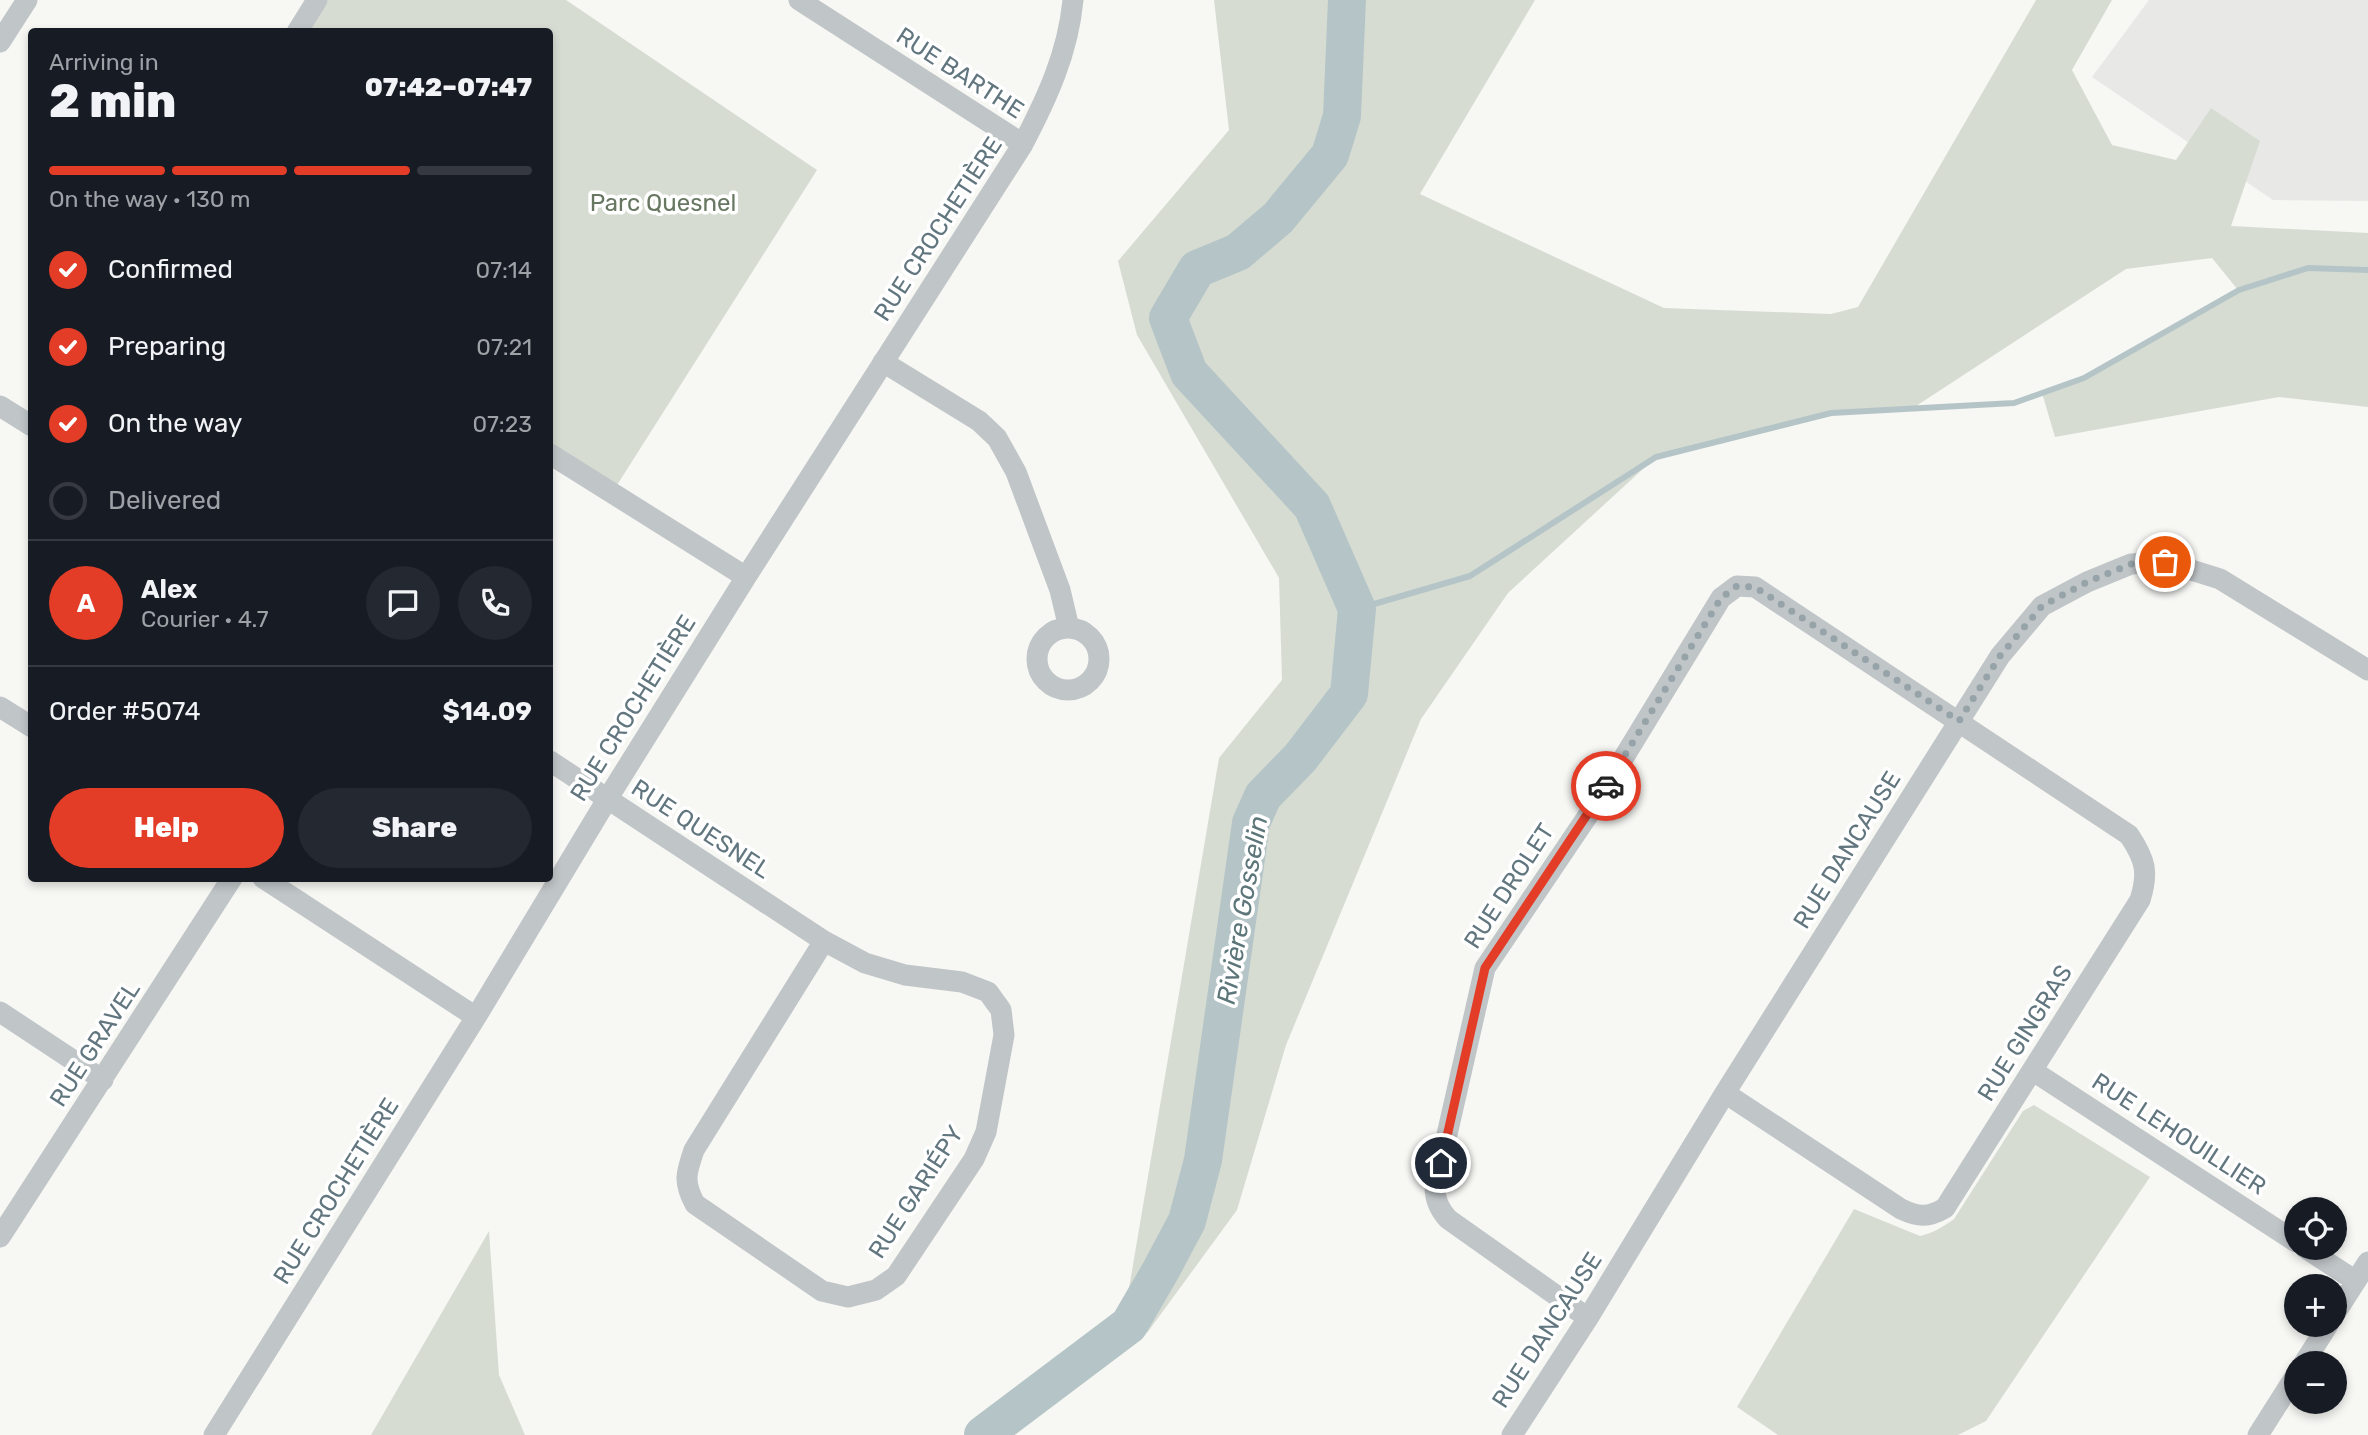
<!DOCTYPE html>
<meta charset="utf-8">
<style>
body{margin:0;font-family:Rubik,sans-serif;background:#242831;color:#f1f3f6;height:100vh;display:flex;flex-direction:column;font-size:26px;white-space:nowrap}
*{box-sizing:border-box;margin:0}
p{font-size:23px;color:#9ea1a6}
.icon{flex:none;width:38px;height:38px;fill:none;stroke:currentColor;stroke-width:2;stroke-linecap:round;stroke-linejoin:round}
.map{position:relative;flex:1;overflow:hidden}
.details{position:absolute;left:28px;top:28px;width:525px;height:854px;display:flex;flex-direction:column;background:#171b24;border-radius:7px;box-shadow:0 4px 10px #0003}
.details>*{flex:none}
.fabs{position:absolute;left:2284px;top:1197px;display:grid;gap:14px}
.fabs a{display:grid;place-items:center;width:63px;height:63px;border-radius:50%;background:#171b24;box-shadow:0 4px 10px #0003;font-size:35px}
.pin{position:absolute;display:grid;place-items:center;width:60px;height:60px;color:#fff;margin:-30px;border:4px solid #fff;border-radius:50%;box-shadow:0 2px 7px #0007}
.courier{position:absolute;display:grid;place-items:center;width:70px;height:70px;margin:-35px;border:5px solid #e33d28;border-radius:50%;background:#fff;color:#222;box-shadow:0 2px 9px #0007}
.headline em{font-style:normal;font-weight:800}
.headline div{display:flex;flex-direction:column-reverse}
.headline{display:flex;align-items:center;justify-content:space-between;height:119px;padding:0 21px}
h1{font-size:46px;font-weight:800;line-height:52px}
.bar{display:grid;grid-template-columns:repeat(4,1fr);gap:10px 7px;align-content:center;height:84px;padding:0 21px}
.bar i{height:9px;border-radius:5px;background:#363941}
.bar .active{background:#e33d28}
.bar p{grid-column:span 4}
.line{display:flex;align-items:center;gap:18px;padding:0 21px;border-top:2px solid #363941}
.line div{flex:1}
.round{display:grid;place-items:center;flex:none;width:74px;height:74px;border-radius:37px;background:#242831}
ol{padding:0 21px;list-style:none}
li{display:flex;align-items:center;gap:21px;height:77px}
li p{margin-inline-start:auto}
li .icon{padding:7px;border-radius:50%;background:#e33d28;color:#fff;stroke-width:4}
li:last-child{color:#9ea1a6}
li i{width:38px;height:38px;border:4px solid #363941;border-radius:50%}
.primary-button{display:flex;gap:14px;margin-top:auto;padding:14px 21px}
.primary-button a{flex:1;height:80px;border-radius:42px;background:#e33d28;color:#fff;font-size:28px;font-weight:800;line-height:80px;text-align:center}
.primary-button a+a{background:#242831;color:#f1f3f6}
.map>svg:first-child{display:block}
</style>
<div class="map">
<svg width="2368" height="1435" viewBox="0 0 2368 1435">
<rect width="100%" height="100%" fill="#f7f7f4"/>
<path fill="#e8e8e7" d="M 2149,0 L 2368,0 L 2368,201 L 2273,200 L 2092,77 Z"/>
<path fill="#d7dcd3" d="M 317,0 L 566,0 L 817,170 L 612,493 L 550,454 L 550,32 L 297,32 Z
M 1214,0 L 1535,0 L 1420,194 L 1664,308 L 1831,314 L 1858,307 L 2036,0 L 2112,0 L 2072,70 L 2112,145 L 2176,160 L 2211,108 L 2260,141 L 2231,226 L 2368,233 L 2368,407 L 2279,397 L 2055,437 L 2042,393 L 2084,378 L 2238,290 L 2212,258 L 2126,269 L 1913,408 L 1831,413 L 1656,457 L 1508,593 L 1421,719 L 1286,1045 L 1237,1210 L 1147,1333 L 1129,1325 L 1127,1300 L 1219,758 L 1282,680 L 1279,578 L 1137,335 L 1118,261 L 1229,130 Z
M 2034,1105 L 2150,1177 L 1986,1421 L 1958,1435 L 1778,1435 L 1737,1407 L 1854,1209 L 1920,1236 C 1933,1233 1943,1227 1954,1219 L 2023,1111 Z
M 489,1231 L 499,1375 L 525,1435 L 371,1435 Z"/>
<g fill="none" stroke-linecap="round" stroke-linejoin="round">
<path stroke="#b5c5c7" stroke-width="6" d="M 1357,609 L 1470,576 L 1656,457 L 1831,413 L 2014,403 L 2084,378 L 2239,290 L 2308,268 L 2368,270"/>
<path stroke="#b5c5c7" stroke-width="38" d="M 983,1435 L 1129,1325 L 1161,1270 L 1187,1221 L 1203,1160 L 1251,823 L 1263,796 L 1300,758 L 1349,694 L 1357,609 L 1312,506 L 1189,373 L 1168,318 L 1197,269 L 1238,252 L 1278,218 L 1330,155 L 1342,116 L 1347,0"/>
<path stroke="#c0c5c8" stroke-width="21" d="M 799,0 L 1023,144
M 297,32 L 317,0
M 0,42 L 27,0
M 883,362 L 979,421 L 997,438 L 1016,472 L 1060,590 L 1069,628
M 0,406 L 32,426
M 550,454 L 746,577
M1037 659a31 31 0 1 1 62 0a31 31 0 1 1-62 0Z
M 0,707 L 32,727
M 550,761 L 824,941 L 865,963 L 905,975 L 962,982 L 988,992 L 1001,1010 L 1004,1035 L 986,1132 L 974,1159 L 896,1276 L 876,1290 L 848,1297 L 822,1291 L 695,1204 C 683,1182 686,1173 694,1150 L 824,941
M 263,878 L 476,1017
M 0,1012 L 103,1080
M 2033,1071 L 2296,1242
M 0,1237 L 232,878
M 2305,1248 L 2356,1281
M 2334,1315 L 2368,1262
M 1588,1318 L 1448,1219 C 1439,1209 1435,1200 1435,1187 L 1485,968 L 1593,808 L 1721,598 L 1737,586 L 1755,587 L 2129,835 C 2145,859 2149,872 2140,900 L 1945,1208 C 1928,1218 1918,1217 1901,1209 L 1725,1093
M 2304,1363 L 2328,1325
M 214,1435 L 476,1017 L 608,798 L 746,577 L 1023,144 C 1047,98 1068,53 1073,0
M 1512,1435 L 1588,1318 L 1725,1093 L 2000,656 L 2042,606 L 2087,582 L 2131,564 L 2166,562 L 2220,579 L 2368,670
M 2258,1435 L 2296,1375"/>
</g>
<g fill="none" stroke-linecap="round" stroke-linejoin="round">
<path stroke="#96a3a8" stroke-width="7" stroke-dasharray="0 12.6" d="M 1606,786 L 1721,598 L 1737,586 L 1755,587 L 1959,721 L 2000,656 L 2042,606 L 2087,582 L 2131,564 L 2165,562"/>
<path stroke="#e33d28" stroke-width="9" d="M 1441,1163 L 1485,968 L 1606,786"/>
</g>
<g text-anchor="middle" stroke-width="7" stroke-linejoin="round" paint-order="stroke">
<g font-size="24" fill="#62767f" stroke="#fff">
<text transform="translate(960 73) rotate(33)" y="8">RUE BARTHE</text>
<text transform="translate(938 229) rotate(-57)" y="8">RUE CROCHETIÈRE</text>
<text transform="translate(633 708) rotate(-58)" y="8">RUE CROCHETIÈRE</text>
<text transform="translate(701 829) rotate(33)" y="8">RUE QUESNEL</text>
<text transform="translate(1847 850) rotate(-58)" y="8">RUE DANCAUSE</text>
<text transform="translate(1509 886) rotate(-57)" y="8">RUE DROLET</text>
<text transform="translate(2025 1033) rotate(-58)" y="8">RUE GINGRAS</text>
<text transform="translate(95 1044) rotate(-57)" y="8">RUE GRAVEL</text>
<text transform="translate(2179 1134) rotate(33)" y="8">RUE LEHOUILLIER</text>
<text transform="translate(336 1191) rotate(-58)" y="8">RUE CROCHETIÈRE</text>
<text transform="translate(916 1192) rotate(-57)" y="8">RUE GARIÉPY</text>
<text transform="translate(1547 1330) rotate(-57)" y="8">RUE DANCAUSE</text>
</g>
<g font-size="24" fill="#677761" stroke="#fff">
<text x="663" y="211">Parc Quesnel</text>
</g>
<g font-size="26" font-style="italic" fill="#5d767a" stroke="#fff">
<text transform="translate(1242 910) rotate(-80)" y="9">Rivière Gosselin</text>
</g>
</g>
</svg>
<div class="fabs">
<a><svg class="icon" aria-label="locate" viewBox="0 0 24 24"><circle cx="12" cy="12" r="6"/><path d="M12 2v4M12 18v4M2 12h4M18 12h4"/></svg></a>
<a>+</a>
<a>−</a>
</div>
<div class="pin" style="left:2165px;top:562px;background:#ea580c"><svg class="icon" aria-label="bag" viewBox="0 0 24 24"><path d="M5 8h14l-1 12H6zM9 8a3 3 0 0 1 6 0"/></svg></div>
<div class="pin" style="left:1441px;top:1163px;background:#1f2937"><svg class="icon" aria-label="home" viewBox="0 0 24 24"><path d="M3 11l9-7 9 7M6 9v11h12V9"/></svg></div>
<div class="courier" style="left:1606px;top:786px"><svg class="icon" aria-label="car" viewBox="0 0 24 24"><path d="M5 17H2v-5l4-1 3-4h7l3 4 3 1v5h-3M9 17h6M6 11h13"/><circle cx="7" cy="17" r="2"/><circle cx="17" cy="17" r="2"/></svg></div>
<section class="details">
<div class="headline"><div><h1>2 min</h1><p>Arriving in</p></div><em>07:42–07:47</em></div>
<div class="bar"><i class="active"></i><i class="active"></i><i class="active"></i><i></i><p>On the way · 130 m</p></div>
<ol>
<li><svg class="icon" aria-label="check" viewBox="0 0 24 24"><path d="M5 12l5 5 9-10"/></svg>Confirmed<p>07:14</p></li>
<li><svg class="icon" aria-label="check" viewBox="0 0 24 24"><path d="M5 12l5 5 9-10"/></svg>Preparing<p>07:21</p></li>
<li><svg class="icon" aria-label="check" viewBox="0 0 24 24"><path d="M5 12l5 5 9-10"/></svg>On the way<p>07:23</p></li>
<li><i></i>Delivered</li>
</ol>
<div class="line" style="height:126px"><b class="round" style="background:#e33d28;color:#fff">A</b><div><b>Alex</b><p>Courier · 4.7</p></div><a class="round"><svg class="icon" aria-label="chat" viewBox="0 0 24 24"><path d="M4 5h16v11H9l-5 4z"/></svg></a><a class="round"><svg class="icon" aria-label="phone" viewBox="0 0 24 24"><path d="M5 4h4l2 5-3 2q2 4 5 5l2-3 5 2v4C11 20 4 13 5 4z"/></svg></a></div>
<div class="line" style="height:91px"><div>Order #5074</div><b>$14.09</b></div>
<div class="primary-button"><a>Help</a><a>Share</a></div>
</section>
</div>
